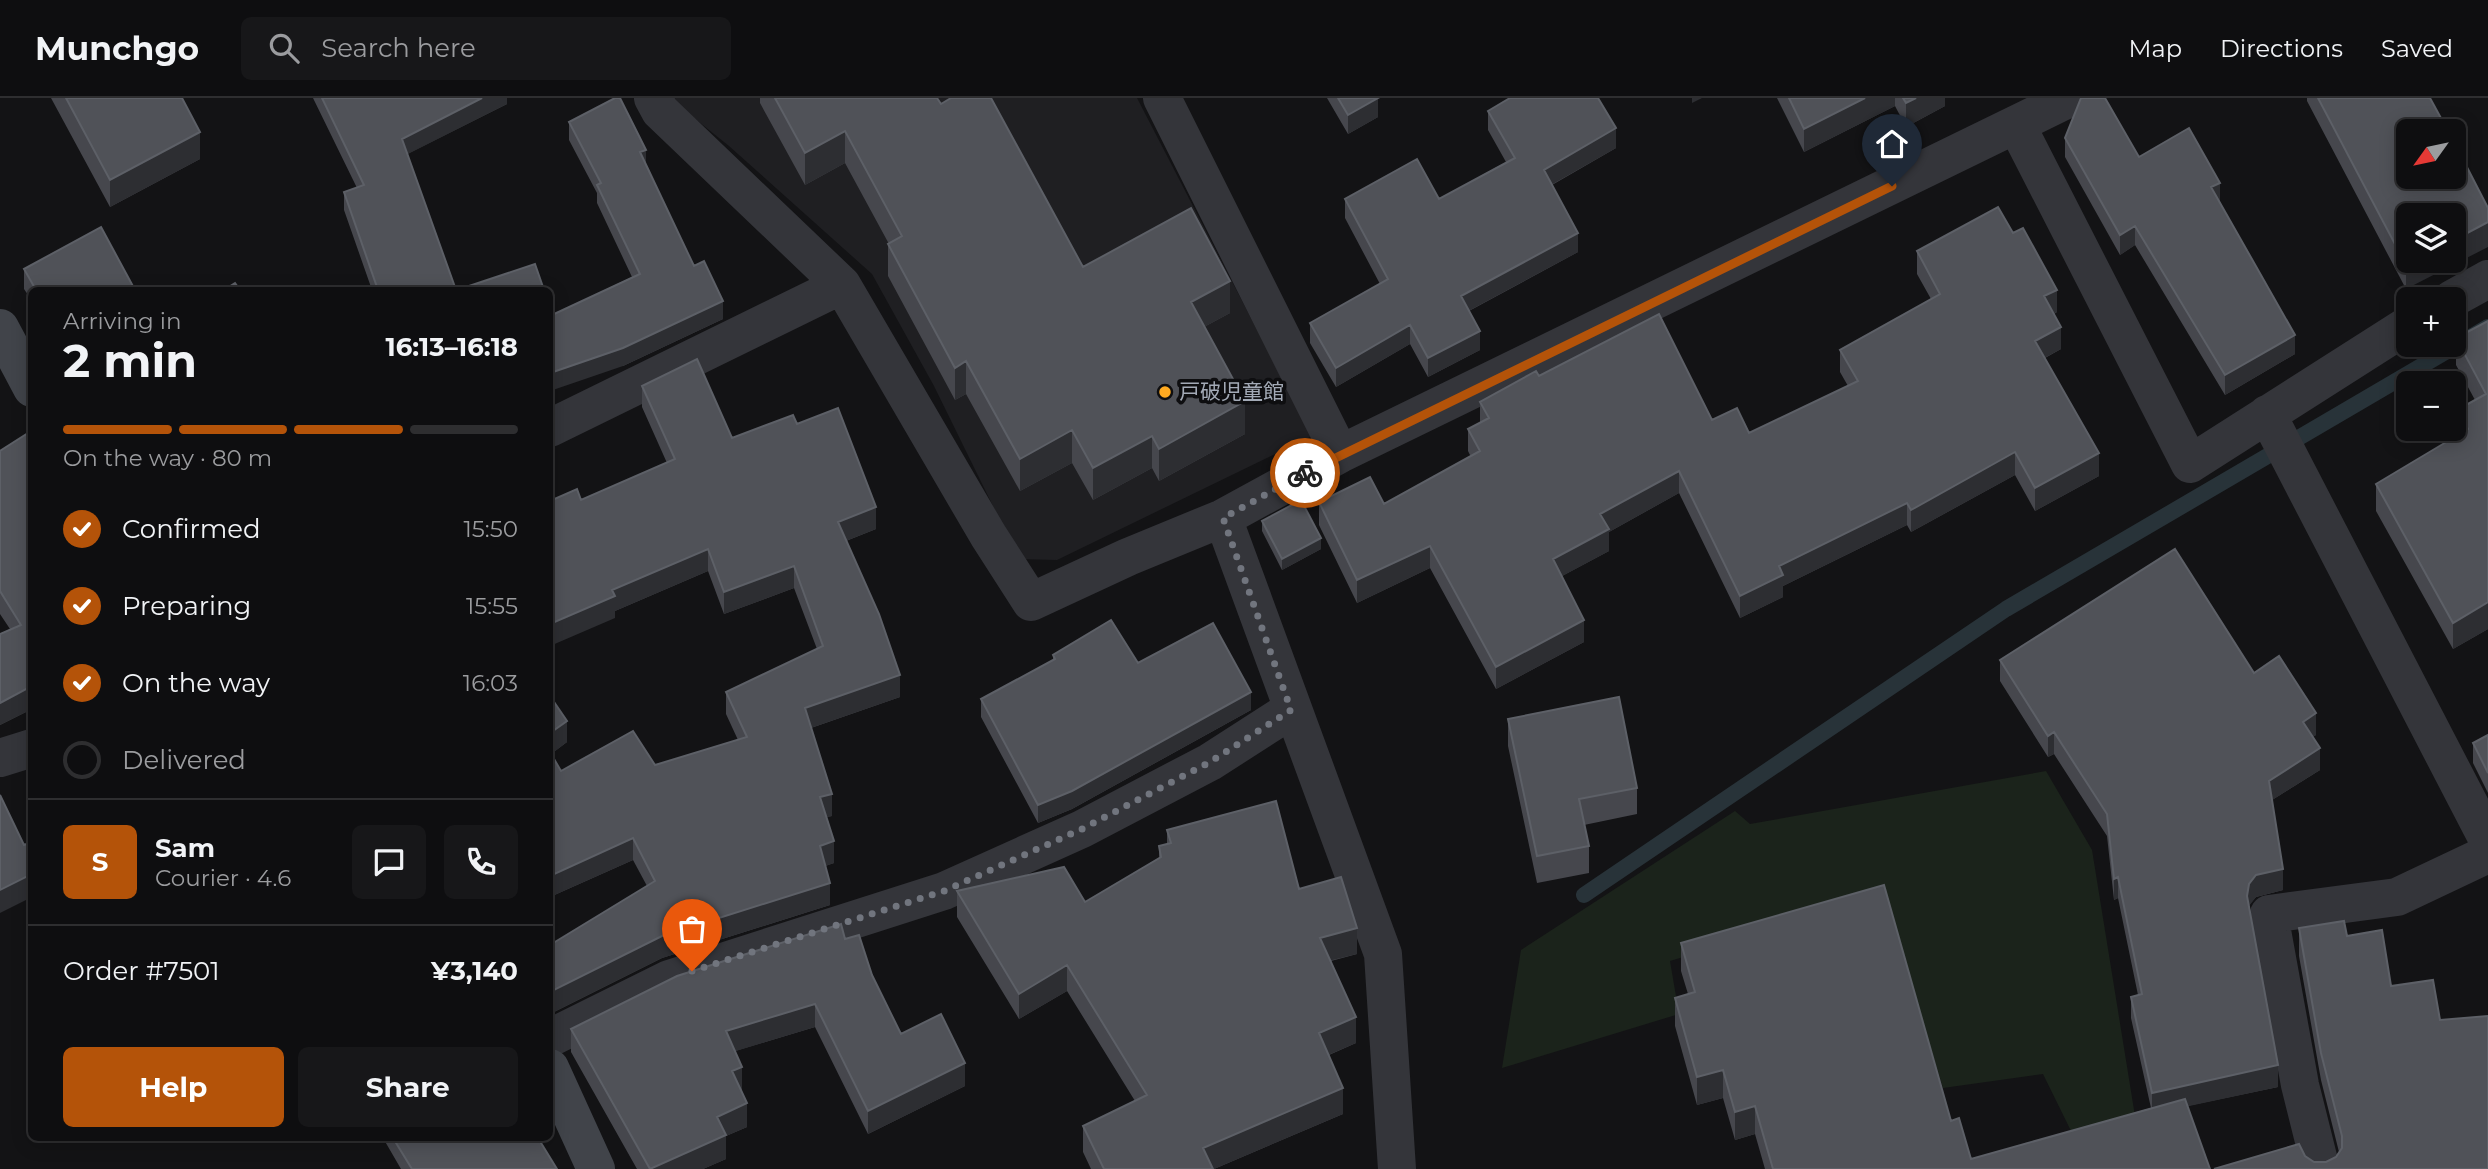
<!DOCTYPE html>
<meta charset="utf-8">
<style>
body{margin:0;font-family:Montserrat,"Noto Sans JP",sans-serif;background:#171719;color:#f1f3f6;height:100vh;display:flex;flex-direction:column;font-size:26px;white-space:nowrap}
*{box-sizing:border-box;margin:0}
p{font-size:23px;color:#9b9c9f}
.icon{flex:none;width:38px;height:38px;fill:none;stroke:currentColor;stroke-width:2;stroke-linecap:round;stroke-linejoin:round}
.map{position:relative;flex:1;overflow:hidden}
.details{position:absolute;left:28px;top:189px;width:525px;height:854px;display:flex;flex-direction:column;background:#0e0e10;border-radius:10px;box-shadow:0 4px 18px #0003,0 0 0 2px #2e2e30}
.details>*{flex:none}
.needle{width:46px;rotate:237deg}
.controls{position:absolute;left:2396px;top:21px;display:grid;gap:14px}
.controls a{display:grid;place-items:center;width:70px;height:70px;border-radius:10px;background:#0e0e10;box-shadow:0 4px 18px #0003,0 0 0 2px #2e2e30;font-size:35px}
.pin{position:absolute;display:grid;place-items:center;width:60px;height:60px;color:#fff;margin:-72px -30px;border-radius:50% 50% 50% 0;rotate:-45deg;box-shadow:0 0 7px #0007}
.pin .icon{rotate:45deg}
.courier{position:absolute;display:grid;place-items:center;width:70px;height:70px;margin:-35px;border:5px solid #b45309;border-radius:50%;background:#fff;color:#222;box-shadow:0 2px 9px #0007}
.headline em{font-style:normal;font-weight:700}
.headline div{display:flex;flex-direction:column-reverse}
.headline{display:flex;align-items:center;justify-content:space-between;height:119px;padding:0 35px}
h1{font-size:46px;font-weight:700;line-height:52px}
.bar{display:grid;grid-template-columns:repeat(4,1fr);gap:10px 7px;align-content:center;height:84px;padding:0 35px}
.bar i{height:9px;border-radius:5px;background:#2e2e30}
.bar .active{background:#b45309}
.bar p{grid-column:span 4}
.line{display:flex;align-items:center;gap:18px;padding:0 35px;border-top:2px solid #2e2e30}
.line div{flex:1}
.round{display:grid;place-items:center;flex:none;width:74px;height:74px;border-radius:10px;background:#171719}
ol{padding:0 35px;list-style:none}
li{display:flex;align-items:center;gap:21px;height:77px}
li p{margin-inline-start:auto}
li .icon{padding:7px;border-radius:50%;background:#b45309;color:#fff;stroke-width:4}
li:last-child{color:#9b9c9f}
li i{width:38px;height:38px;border:4px solid #2e2e30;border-radius:50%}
.button{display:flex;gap:14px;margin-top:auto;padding:14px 35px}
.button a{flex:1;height:80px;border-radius:10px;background:#b45309;color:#fff;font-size:28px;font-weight:700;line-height:80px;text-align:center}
.button a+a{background:#171719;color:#f1f3f6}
header{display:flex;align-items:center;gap:42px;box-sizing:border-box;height:98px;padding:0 35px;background:#0e0e10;border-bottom:2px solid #2e2e30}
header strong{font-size:33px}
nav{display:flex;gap:38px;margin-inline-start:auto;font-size:24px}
.search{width:490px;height:63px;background:#171719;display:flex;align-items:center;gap:18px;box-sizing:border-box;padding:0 24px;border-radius:10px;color:#9b9c9f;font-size:26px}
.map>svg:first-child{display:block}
</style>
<header>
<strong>Munchgo</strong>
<div class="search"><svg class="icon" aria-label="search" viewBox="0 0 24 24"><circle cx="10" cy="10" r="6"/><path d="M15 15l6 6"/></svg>Search here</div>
<nav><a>Map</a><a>Directions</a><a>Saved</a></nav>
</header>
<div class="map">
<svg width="2488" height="1071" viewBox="0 0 2488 1071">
<rect width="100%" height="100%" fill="#131315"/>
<path fill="#1f1f22" d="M 669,0 L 1137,0 L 1312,338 L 1057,462 L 1019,461 L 934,288 L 872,176 L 729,48 Z"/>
<path fill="#1b231b" d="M 2046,673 L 2092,752 L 2135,1018 L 2072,1035 L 2043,976 L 1943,990 L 1884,798 L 1670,863 L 1679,916 L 1502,970 L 1521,852 L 1735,713 L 1750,726 Z"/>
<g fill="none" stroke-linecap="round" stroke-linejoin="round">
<path stroke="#283339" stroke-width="16" d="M 1584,797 L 2006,511 L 2488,229"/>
<path stroke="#34353a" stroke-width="38" d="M 653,0 L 660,13 L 842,187 L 988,437 L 1031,504 L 1128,459 L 1223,420 L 1340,356 L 2070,0
M 1162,0 L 1340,356
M 2017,28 L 2190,366 L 2408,227
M 2452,201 L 2488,181
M 2267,316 L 2488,742
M 550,330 L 842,187
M 1223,420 L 1383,856 L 1397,1071
M 0,660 L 32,650
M 550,940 L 669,881 L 944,793 L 1082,731 L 1210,664 L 1291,612
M 2321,1071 L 2300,987 L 2269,816 L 2397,799 L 2488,756"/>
<path stroke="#41444a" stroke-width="38" d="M 0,230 L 32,290
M 550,970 L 596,1071"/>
</g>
<path fill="#46474d" d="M 51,0 L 182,0 L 200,61 L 110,109 Z
M 313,0 L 507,0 L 507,6 L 407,56 L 456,192 L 372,192 L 344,112 L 344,94 L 357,90 Z
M 760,0 L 937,0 L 941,6 L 1083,169 L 1230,215 L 1204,229 L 1245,336 L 1159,383 L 1152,370 L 1093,402 L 1072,365 L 1020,393 L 966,296 L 955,302 L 888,178 L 888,146 L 889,146 L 845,65 L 805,87 L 760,5 Z
M 1327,0 L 1378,0 L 1378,19 L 1348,36 Z
M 1777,0 L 1945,0 L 1945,8 L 1906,29 L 1895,8 L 1804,54 Z
M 2307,0 L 2430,0 L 2406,191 L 2307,3 Z
M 1488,13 L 1616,50 L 1552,87 L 1578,154 L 1469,213 L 1480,252 L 1428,279 L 1410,246 L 1336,289 L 1310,245 L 1310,225 L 1380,186 L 1345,120 L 1345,101 L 1439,101 L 1506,64 L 1488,32 Z
M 569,24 L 646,66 L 694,168 L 723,221 L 623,268 L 552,217 L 632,179 L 597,105 L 597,95 L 569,42 Z
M 2065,40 L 2220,104 L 2295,256 L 2225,297 L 2135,147 L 2120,157 L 2065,59 Z
M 1917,153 L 2057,214 L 2054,216 L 2061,251 L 2045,260 L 2099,378 L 2035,413 L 2015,377 L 1911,434 L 1907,427 L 1783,488 L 1783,499 L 1740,520 L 1679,395 L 1609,434 L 1609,453 L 1562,478 L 1584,544 L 1496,591 L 1430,470 L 1357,505 L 1319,427 L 1319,404 L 1384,406 L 1471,359 L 1468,353 L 1468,331 L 1480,325 L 1480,304 L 1539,278 L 1712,322 L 1749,335 L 1848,288 L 1840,274 L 1840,252 L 1931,201 L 1917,176 Z
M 24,171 L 135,192 L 32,192 L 32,203 L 24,191 Z
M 2488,223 L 2488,531 L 2453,551 L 2376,413 L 2376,386 L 2457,338 L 2457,312 L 2475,302 L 2456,267 L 2456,240 Z
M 642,288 L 732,340 L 797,326 L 876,431 L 846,443 L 900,599 L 811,630 L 832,718 L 826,719 L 834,765 L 825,768 L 830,807 L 662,860 L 550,916 L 550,847 L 647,788 L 633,762 L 550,799 L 550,598 L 567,644 L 551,656 L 561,673 L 655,667 L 738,642 L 726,616 L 726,594 L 817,551 L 794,490 L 724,516 L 708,473 L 615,513 L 615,520 L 581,402 L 667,365 L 642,309 Z
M 32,340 L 32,611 L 0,627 L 0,536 L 10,531 L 0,516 L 0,353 Z
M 1262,423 L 1321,451 L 1282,472 L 1262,433 Z
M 1053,557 L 1138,565 L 1251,612 L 1072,711 L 1038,725 L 981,619 L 981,601 L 1053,562 Z
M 2000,562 L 2254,575 L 2316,637 L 2312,639 L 2320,672 L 2272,702 L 2283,792 L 2256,799 L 2249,807 L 2278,989 L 2187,1008 L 2210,1071 L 1765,1071 L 1755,1036 L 1735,1042 L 1723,1000 L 1697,1007 L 1675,928 L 1675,900 L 1688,896 L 1681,873 L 1681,845 L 1951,1023 L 1971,1061 L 2151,1010 L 2131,920 L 2131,899 L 2138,897 L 2118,800 L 2114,802 L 2107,738 L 2054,656 L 2048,659 L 2000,583 Z
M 1508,621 L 1637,690 L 1637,716 L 1584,727 L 1589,748 L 1589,775 L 1537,785 L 1508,648 Z
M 2488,637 L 2488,695 L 2473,665 L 2473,645 Z
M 1167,732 L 1299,791 L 1357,856 L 1331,863 L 1356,945 L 1329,957 L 1343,1016 L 1214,1071 L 1091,1071 L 1083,1054 L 1083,1028 L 1135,1003 L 1067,893 L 1019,921 L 957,819 L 957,793 L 1085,804 L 1159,760 L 1159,748 L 1167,746 Z
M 2299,830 L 2347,838 L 2391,888 L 2440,922 L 2488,1071 L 2214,1071 L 2305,1058 L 2314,1064 L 2326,1064 L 2336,1059 L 2339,1054 L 2321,982 L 2299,858 Z
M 845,841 L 872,877 L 901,936 L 965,988 L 868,1036 L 815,929 L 735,953 L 742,992 L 741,993 L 747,1029 L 726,1038 L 726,1061 L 703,1071 L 637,1071 L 571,954 L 571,931 Z
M 383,1040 L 538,1040 L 557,1071 L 401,1071 Z"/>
<path fill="#2d2e32" d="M 482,0 L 507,0 L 507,6 L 402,59 L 402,41 Z
M 1378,0 L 1378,19 L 1348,36 L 1348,17 Z
M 1692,0 L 1702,0 L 1692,5 Z
M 1865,0 L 1895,0 L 1895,8 L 1804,54 L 1804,31 Z
M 1916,0 L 1945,0 L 1945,8 L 1906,29 L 1906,5 Z
M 1616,30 L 1616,50 L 1544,91 L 1544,72 Z
M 845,33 L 845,65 L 805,87 L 805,55 Z
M 200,34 L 200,61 L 110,109 L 110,82 Z
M 646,52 L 646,70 L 640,54 Z
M 2220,85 L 2220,104 L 2211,109 L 2211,89 Z
M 2488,124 L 2488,149 L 2406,191 L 2406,167 L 2414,163 L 2454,163 L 2454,142 Z
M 2135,128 L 2135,147 L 2120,157 L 2120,137 Z
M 1578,135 L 1578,154 L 1461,217 L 1461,198 Z
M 1230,183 L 1230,215 L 1191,236 L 1191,204 Z
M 2057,192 L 2057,214 L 2044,220 L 2044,198 Z
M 723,203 L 723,221 L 623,268 L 550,293 L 550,275 Z
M 1410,227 L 1410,246 L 1336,289 L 1336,270 Z
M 2061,229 L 2061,251 L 2035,265 L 2035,243 Z
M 1480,233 L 1480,252 L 1428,279 L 1428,260 Z
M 2295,237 L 2295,256 L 2225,297 L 2225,277 Z
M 966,263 L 966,296 L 955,302 L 955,270 Z
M 1245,303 L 1245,336 L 1159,383 L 1159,351 Z
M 1072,332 L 1072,365 L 1020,393 L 1020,361 Z
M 1152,338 L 1152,370 L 1093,402 L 1093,370 Z
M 2015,354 L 2015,377 L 1911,434 L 1911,412 Z
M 2099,355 L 2099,378 L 2035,413 L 2035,390 Z
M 1679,373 L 1679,395 L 1609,434 L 1609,453 L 1553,483 L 1553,461 L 1600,416 Z
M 1907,405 L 1907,427 L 1783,488 L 1783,499 L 1740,520 L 1740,498 L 1779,468 Z
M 876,409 L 876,431 L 838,446 L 838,424 Z
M 1321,440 L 1321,451 L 1282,472 L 1282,461 Z
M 1430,448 L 1430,470 L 1357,505 L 1357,482 Z
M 708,451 L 708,473 L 615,513 L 615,520 L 550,548 L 550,526 L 612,492 Z
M 794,468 L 794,490 L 724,516 L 724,494 Z
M 2488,504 L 2488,531 L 2453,551 L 2453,525 Z
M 1584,522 L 1584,544 L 1496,591 L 1496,569 Z
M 900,577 L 900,599 L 805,632 L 805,610 Z
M 32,588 L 32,611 L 0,627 L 0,605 Z
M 1251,594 L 1251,612 L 1072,711 L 1038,725 L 1038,707 Z
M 2316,615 L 2316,637 L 2303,645 L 2303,624 Z
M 567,623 L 567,644 L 550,657 L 550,635 Z
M 2054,634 L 2054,656 L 2048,659 L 2048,638 Z
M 2320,650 L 2320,672 L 2269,704 L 2269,683 Z
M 832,696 L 832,718 L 820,721 L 820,699 Z
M 633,740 L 633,762 L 550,799 L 550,778 Z
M 834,743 L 834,765 L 820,770 L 820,748 Z
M 2283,771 L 2283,792 L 2256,799 L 2249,808 L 2247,798 L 2249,786 L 2256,777 Z
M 32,776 L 32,799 L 0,815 L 0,792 Z
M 2118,779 L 2118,800 L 2114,802 L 2114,781 Z
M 830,785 L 830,807 L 662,860 L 550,916 L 550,894 L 662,838 Z
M 1357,830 L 1357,856 L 1320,865 L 1320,840 Z
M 1067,867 L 1067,893 L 1019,921 L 1019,896 Z
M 815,906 L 815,929 L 726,956 L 726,933 Z
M 1356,919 L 1356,945 L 1319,961 L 1319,935 Z
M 965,965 L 965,988 L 868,1036 L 868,1013 Z
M 2278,967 L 2278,989 L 2152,1016 L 2152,995 Z
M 742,969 L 742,992 L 732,997 L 732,973 Z
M 1723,972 L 1723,1000 L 1697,1007 L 1697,979 Z
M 1343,990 L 1343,1016 L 1214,1071 L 1203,1071 L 1203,1050 Z
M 747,1005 L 747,1029 L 726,1038 L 726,1061 L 703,1071 L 652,1071 L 717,1019 Z
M 1755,1008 L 1755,1036 L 1735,1042 L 1735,1014 Z"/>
<path fill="#505258" stroke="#5d6067" stroke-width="2" d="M 66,0 L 182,0 L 200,34 L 110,82 Z
M 322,0 L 482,0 L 402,41 L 456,192 L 378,192 L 344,94 L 364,87 Z
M 615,0 L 620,0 L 646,52 L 640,54 L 694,168 L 704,163 L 723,203 L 623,250 L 550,275 L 550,209 L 552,217 L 640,176 L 597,87 L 601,85 L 569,24 Z
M 775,0 L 937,0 L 941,6 L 951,0 L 991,0 L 1083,169 L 1191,110 L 1230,183 L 1191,204 L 1245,303 L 1159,351 L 1152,338 L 1093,370 L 1072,332 L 1020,361 L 966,263 L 955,270 L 888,146 L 902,138 L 845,33 L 805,55 Z
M 1338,0 L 1378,0 L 1348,17 Z
M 1510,0 L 1598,0 L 1616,30 L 1544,72 L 1578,135 L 1461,198 L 1480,233 L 1428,260 L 1410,227 L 1336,270 L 1310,225 L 1388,181 L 1345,101 L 1417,61 L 1439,101 L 1515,60 L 1488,13 Z
M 1789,0 L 1865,0 L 1804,31 Z
M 1903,0 L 1916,0 L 1906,5 Z
M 2081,0 L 2105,0 L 2139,59 L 2189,30 L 2220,85 L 2211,89 L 2295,237 L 2225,277 L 2135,128 L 2120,137 L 2065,40 Z
M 2318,0 L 2430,0 L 2448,33 L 2408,33 L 2408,79 L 2454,79 L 2454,44 L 2488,110 L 2488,124 L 2454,142 L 2454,117 L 2408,117 L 2408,163 L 2414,163 L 2406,167 Z
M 1998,109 L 2013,135 L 2023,130 L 2057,192 L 2044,198 L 2061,229 L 2035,243 L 2099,355 L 2035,390 L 2015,354 L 1911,412 L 1907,405 L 1779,468 L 1783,477 L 1740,498 L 1679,373 L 1600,416 L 1609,431 L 1553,461 L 1584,522 L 1496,569 L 1430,448 L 1357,482 L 1319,404 L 1370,379 L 1384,406 L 1480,353 L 1468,331 L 1489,320 L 1480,304 L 1536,273 L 1539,278 L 1659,216 L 1712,322 L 1737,310 L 1749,335 L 1858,283 L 1840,252 L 1940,196 L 1917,153 Z
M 101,129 L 135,192 L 36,192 L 24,171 Z
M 535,166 L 544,192 L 457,192 Z
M 235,185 L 240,192 L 224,192 Z
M 2488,223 L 2488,504 L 2453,525 L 2376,386 L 2468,331 L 2457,312 L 2486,296 L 2456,240 Z
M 697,261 L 732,340 L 793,317 L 797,326 L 838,310 L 876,409 L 838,424 L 879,516 L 900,577 L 805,610 L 832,696 L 820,699 L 834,743 L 820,748 L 830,785 L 662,838 L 550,894 L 550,847 L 655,783 L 633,740 L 550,778 L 550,654 L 561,673 L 633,633 L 655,667 L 747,639 L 726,594 L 823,548 L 794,468 L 724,494 L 708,451 L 612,492 L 615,498 L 550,526 L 550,403 L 577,391 L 581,402 L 675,361 L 642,288 Z
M 28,335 L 32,340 L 32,588 L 0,605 L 0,536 L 21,527 L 0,493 L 0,353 Z
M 1301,402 L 1321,440 L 1282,461 L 1262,423 Z
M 2175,451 L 2254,575 L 2279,558 L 2316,615 L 2303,624 L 2320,650 L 2269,683 L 2283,771 L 2256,777 L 2249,786 L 2247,798 L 2278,967 L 2152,995 L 2131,899 L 2142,896 L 2118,779 L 2114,781 L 2107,716 L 2054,634 L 2048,638 L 2000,562 Z
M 1111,522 L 1138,565 L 1213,525 L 1251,594 L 1072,693 L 1038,707 L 981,601 L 1055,561 L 1053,557 Z
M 550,598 L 567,623 L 550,635 Z
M 1619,599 L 1637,690 L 1579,701 L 1589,748 L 1537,758 L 1508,621 Z
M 2488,637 L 2488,675 L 2473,645 Z
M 0,697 L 24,747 L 32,744 L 32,776 L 0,792 Z
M 1276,703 L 1299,791 L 1341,779 L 1357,830 L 1320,840 L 1356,919 L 1319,935 L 1343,990 L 1203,1050 L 1213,1071 L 1104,1071 L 1083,1028 L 1147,997 L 1067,867 L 1019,896 L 957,793 L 1064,769 L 1085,804 L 1161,759 L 1159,748 L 1171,745 L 1167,732 Z
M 1884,787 L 1951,1023 L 1959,1020 L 1971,1061 L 2185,1001 L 2210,1071 L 1773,1071 L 1755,1008 L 1735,1014 L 1723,972 L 1697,979 L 1675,900 L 1695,894 L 1681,845 Z
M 2344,823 L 2347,838 L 2382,832 L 2391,888 L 2433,882 L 2440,922 L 2488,918 L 2488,1071 L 2214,1071 L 2299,1046 L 2305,1058 L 2314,1064 L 2326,1064 L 2336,1059 L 2342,1050 L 2342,1038 L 2321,955 L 2299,830 Z
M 841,826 L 845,841 L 859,837 L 872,877 L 901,936 L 941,916 L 965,965 L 868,1013 L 815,906 L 726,933 L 742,969 L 732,973 L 747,1005 L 717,1019 L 726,1037 L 650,1071 L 571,931 L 677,878 Z
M 393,1040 L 538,1040 L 557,1071 L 412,1071 Z"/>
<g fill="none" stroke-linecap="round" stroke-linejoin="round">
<path stroke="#71757e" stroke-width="7" stroke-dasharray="0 12.6" d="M 692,873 L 944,793 L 1082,731 L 1210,664 L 1291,612 L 1223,420 L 1305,375"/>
<path stroke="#b45309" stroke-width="9" d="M 1305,375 L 1892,88"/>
</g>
<circle fill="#ffaa21" stroke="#0e0e10" stroke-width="2.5" cx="1165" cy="294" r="7"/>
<g text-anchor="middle" stroke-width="7" stroke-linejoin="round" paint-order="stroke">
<g font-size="21" fill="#a3aab6" stroke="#0e0e10" text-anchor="start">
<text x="1179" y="301">戸破児童館</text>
</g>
</g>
</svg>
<div class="controls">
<a><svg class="needle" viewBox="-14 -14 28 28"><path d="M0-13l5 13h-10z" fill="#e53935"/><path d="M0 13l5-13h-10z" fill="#9b9c9f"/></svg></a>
<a><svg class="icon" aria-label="layers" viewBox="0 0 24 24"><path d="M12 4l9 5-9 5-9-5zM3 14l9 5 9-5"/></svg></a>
<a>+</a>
<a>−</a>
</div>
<div class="pin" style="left:692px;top:873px;background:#ea580c"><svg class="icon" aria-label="bag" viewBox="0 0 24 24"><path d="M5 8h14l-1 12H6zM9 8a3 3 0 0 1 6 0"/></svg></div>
<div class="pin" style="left:1892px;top:88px;background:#1f2937"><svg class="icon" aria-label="home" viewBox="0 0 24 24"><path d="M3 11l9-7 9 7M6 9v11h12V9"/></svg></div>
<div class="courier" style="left:1305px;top:375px"><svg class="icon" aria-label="bike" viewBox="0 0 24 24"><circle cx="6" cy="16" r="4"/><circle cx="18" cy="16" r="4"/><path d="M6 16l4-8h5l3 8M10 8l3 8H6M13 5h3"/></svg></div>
<section class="details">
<div class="headline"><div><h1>2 min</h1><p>Arriving in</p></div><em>16:13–16:18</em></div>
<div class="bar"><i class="active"></i><i class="active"></i><i class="active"></i><i></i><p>On the way · 80 m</p></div>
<ol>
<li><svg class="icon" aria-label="check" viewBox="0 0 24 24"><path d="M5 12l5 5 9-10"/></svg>Confirmed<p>15:50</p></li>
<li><svg class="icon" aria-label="check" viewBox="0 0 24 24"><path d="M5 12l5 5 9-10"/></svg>Preparing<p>15:55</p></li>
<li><svg class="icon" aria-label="check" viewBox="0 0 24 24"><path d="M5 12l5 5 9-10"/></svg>On the way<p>16:03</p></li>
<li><i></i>Delivered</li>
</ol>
<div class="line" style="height:126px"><b class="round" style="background:#b45309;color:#fff">S</b><div><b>Sam</b><p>Courier · 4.6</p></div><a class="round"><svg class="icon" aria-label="chat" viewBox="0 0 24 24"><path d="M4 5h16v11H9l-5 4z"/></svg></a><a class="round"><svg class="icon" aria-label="phone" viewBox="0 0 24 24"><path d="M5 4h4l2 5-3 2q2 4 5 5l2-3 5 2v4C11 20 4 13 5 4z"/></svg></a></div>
<div class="line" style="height:91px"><div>Order #7501</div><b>¥3,140</b></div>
<div class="button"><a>Help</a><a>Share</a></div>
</section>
</div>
